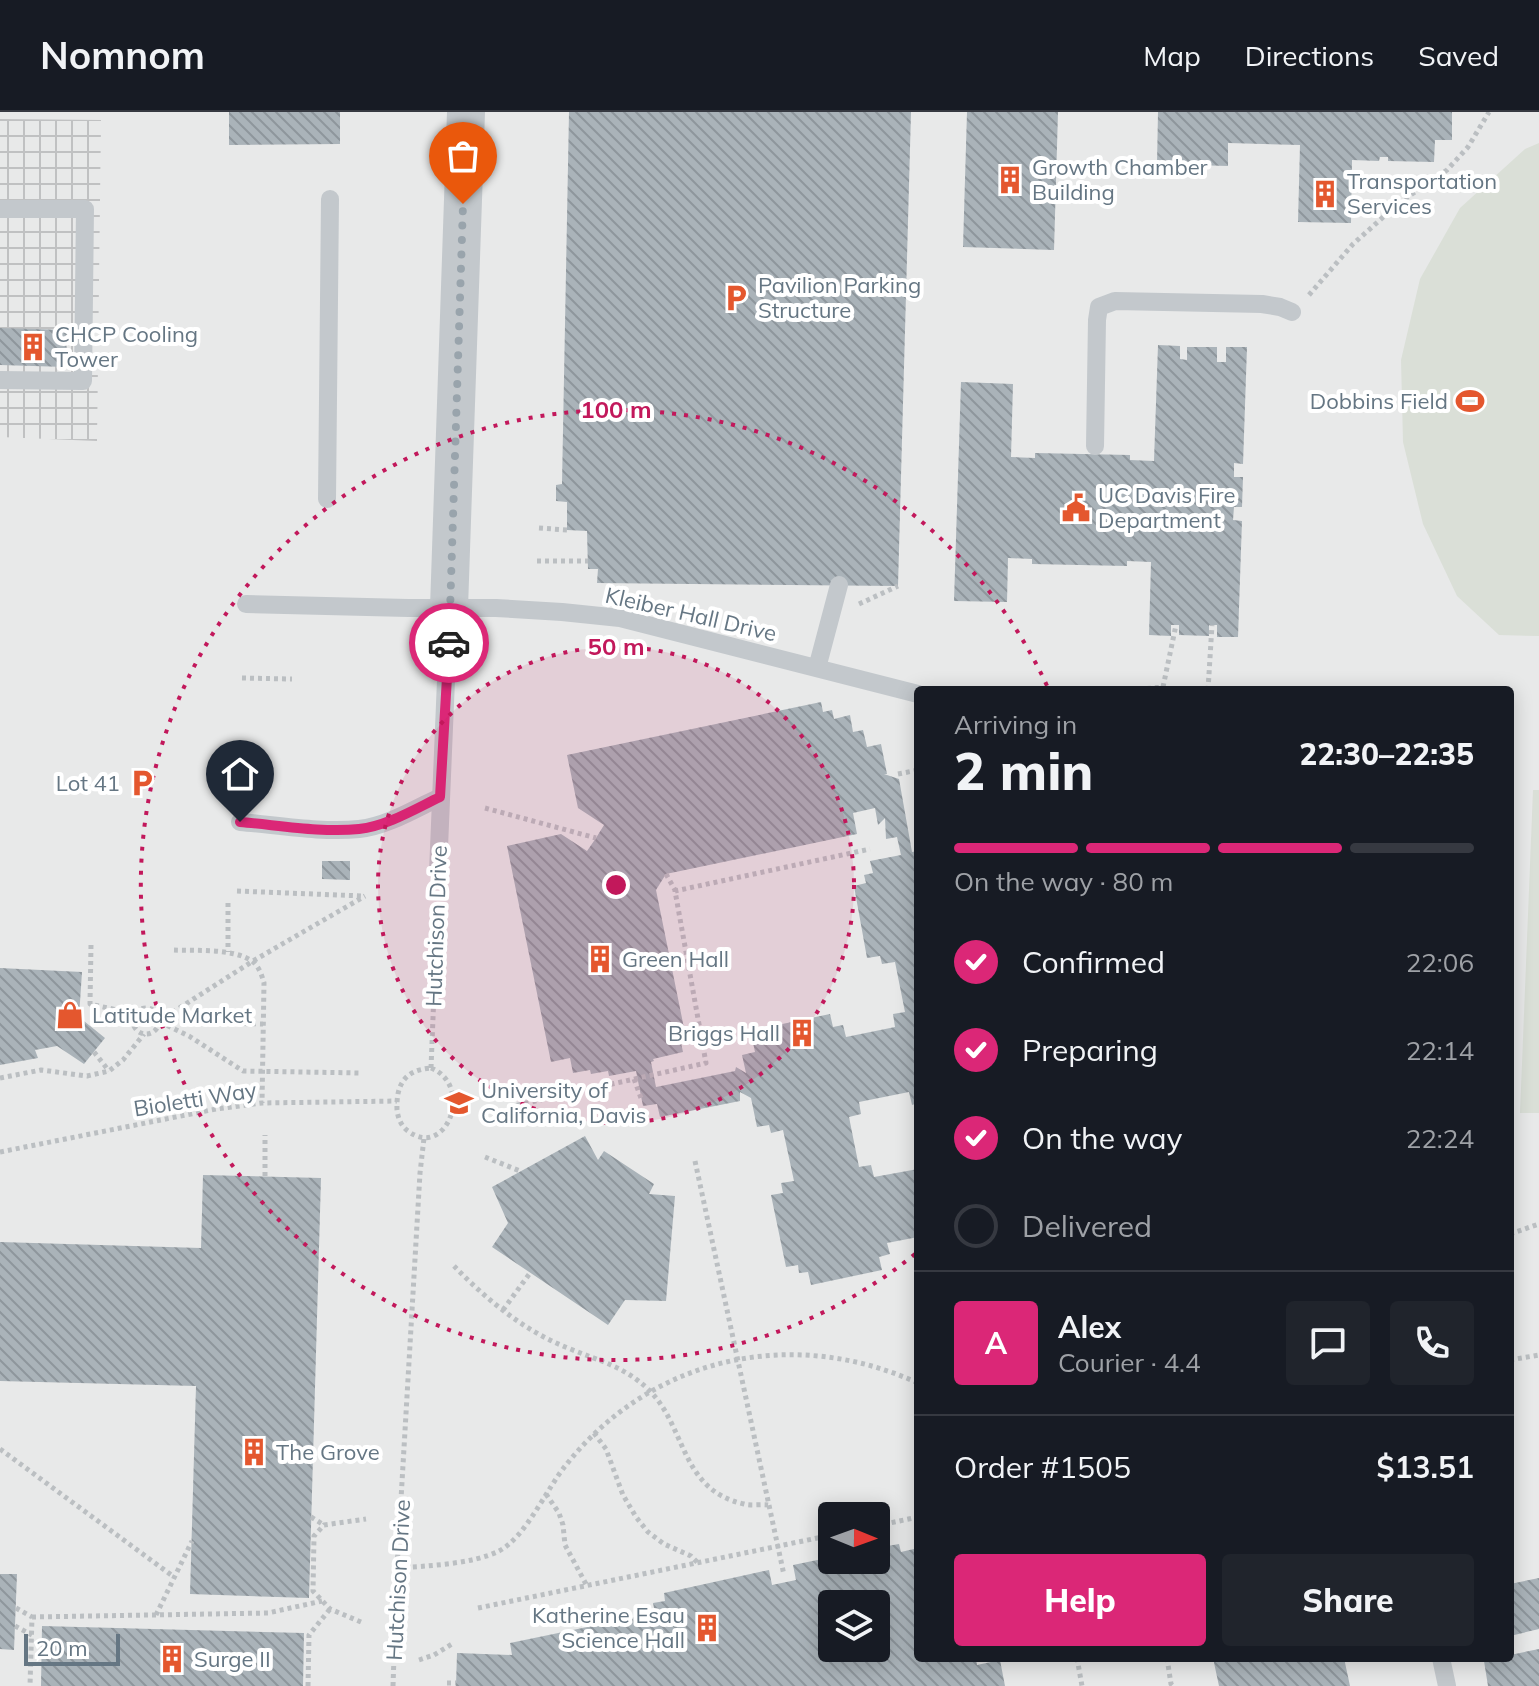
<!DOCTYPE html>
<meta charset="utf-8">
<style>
body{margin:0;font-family:Mulish,sans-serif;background:#20242c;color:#f1f3f6;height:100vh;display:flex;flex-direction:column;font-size:30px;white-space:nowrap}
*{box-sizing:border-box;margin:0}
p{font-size:26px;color:#9ea1a6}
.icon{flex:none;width:44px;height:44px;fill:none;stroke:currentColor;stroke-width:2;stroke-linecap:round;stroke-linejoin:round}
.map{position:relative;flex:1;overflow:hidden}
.drawer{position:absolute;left:914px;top:574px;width:600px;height:976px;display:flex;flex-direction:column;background:#171b24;border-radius:8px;box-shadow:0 4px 20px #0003}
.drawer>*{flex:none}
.needle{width:52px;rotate:91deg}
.fabs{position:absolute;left:818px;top:1390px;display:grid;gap:16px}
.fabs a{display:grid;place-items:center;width:72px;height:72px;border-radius:8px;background:#171b24;box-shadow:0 4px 20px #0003;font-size:40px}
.scale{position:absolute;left:24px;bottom:20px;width:96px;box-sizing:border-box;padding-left:8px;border:4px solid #657683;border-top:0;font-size:22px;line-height:28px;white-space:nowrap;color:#657683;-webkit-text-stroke:6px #fff;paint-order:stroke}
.pin{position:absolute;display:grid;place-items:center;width:68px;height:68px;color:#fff;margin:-82px -34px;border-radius:50% 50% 50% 0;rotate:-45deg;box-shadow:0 0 8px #0007}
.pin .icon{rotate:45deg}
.courier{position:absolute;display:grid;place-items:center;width:80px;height:80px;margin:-40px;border:6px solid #db2777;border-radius:50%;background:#fff;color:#222;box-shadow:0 2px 10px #0007}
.summary em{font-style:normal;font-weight:800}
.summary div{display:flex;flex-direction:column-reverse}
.summary{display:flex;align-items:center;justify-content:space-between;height:136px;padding:0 40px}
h1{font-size:52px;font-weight:800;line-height:60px}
.bar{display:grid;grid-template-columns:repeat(4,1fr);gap:12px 8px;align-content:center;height:96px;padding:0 40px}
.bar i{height:10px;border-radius:6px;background:#363941}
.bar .on{background:#db2777}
.bar p{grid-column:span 4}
.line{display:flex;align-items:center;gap:20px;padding:0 40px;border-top:2px solid #363941}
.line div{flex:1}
.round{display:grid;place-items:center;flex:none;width:84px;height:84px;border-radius:8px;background:#20242c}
ol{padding:0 40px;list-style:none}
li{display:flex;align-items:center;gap:24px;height:88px}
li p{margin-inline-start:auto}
li .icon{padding:8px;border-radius:50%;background:#db2777;color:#fff;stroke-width:4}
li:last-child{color:#9ea1a6}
li i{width:44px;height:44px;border:4px solid #363941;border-radius:50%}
.primary-button{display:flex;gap:16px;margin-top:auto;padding:16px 40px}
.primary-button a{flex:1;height:92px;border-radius:8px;background:#db2777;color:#fff;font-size:32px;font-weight:800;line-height:92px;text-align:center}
.primary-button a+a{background:#20242c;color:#f1f3f6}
header{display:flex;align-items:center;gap:48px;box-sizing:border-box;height:112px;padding:0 40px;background:#171b24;border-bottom:2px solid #363941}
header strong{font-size:38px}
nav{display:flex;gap:44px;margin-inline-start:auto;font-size:28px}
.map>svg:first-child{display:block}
</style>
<header>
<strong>Nomnom</strong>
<nav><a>Map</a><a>Directions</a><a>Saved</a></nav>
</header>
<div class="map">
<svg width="1539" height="1574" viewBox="0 0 1539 1574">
<defs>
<pattern id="industrial-grid" width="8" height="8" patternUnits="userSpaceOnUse" patternTransform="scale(2)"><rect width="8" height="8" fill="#e8e9e9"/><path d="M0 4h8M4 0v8" fill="none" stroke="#c0c1c2"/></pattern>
<pattern id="building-back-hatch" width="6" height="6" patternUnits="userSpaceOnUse" patternTransform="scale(2)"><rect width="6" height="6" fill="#aab3b9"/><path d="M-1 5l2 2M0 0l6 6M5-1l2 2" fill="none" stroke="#8e969c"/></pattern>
</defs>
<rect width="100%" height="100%" fill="#fafaf8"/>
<path fill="#e8e9e9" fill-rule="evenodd" d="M 0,0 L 1539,0 L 1539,1574 L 0,1574 ZM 918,578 L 1510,578 L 1510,1546 L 918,1546 ZM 832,1404 L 876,1404 L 876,1448 L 832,1448 ZM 832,1492 L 876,1492 L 876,1536 L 832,1536 Z"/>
<path fill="url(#industrial-grid)" d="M 0,7 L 101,8 L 97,329 L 0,325 Z"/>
<path fill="#dadfd7" d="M 1539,31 L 1539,524 L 1499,523 L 1457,484 L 1423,412 L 1403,330 L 1401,248 L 1420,167 L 1460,96 L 1525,37 Z
M 1533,678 L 1539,678 L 1539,1001 L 1520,1001 Z"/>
<path fill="url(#building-back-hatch)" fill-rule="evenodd" d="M 229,0 L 340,0 L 340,32 L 229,33 Z
M 569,0 L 911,0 L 898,474 L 597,471 L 598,457 L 588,457 L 587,419 L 567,418 L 567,390 L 556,389 L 556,373 L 562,372 Z
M 967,0 L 1058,0 L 1054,138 L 963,135 Z
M 1158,0 L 1452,0 L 1452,28 L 1435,28 L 1434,50 L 1388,49 L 1388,45 L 1380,45 L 1379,49 L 1352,48 L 1351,111 L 1298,110 L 1300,33 L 1228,31 L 1228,54 L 1157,52 Z
M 0,216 L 67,218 L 66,255 L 0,253 Z
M 1158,233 L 1180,234 L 1180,247 L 1187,248 L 1187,235 L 1217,235 L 1217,250 L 1226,250 L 1226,235 L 1247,235 L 1243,352 L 1234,351 L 1234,365 L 1243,365 L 1242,395 L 1234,395 L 1233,408 L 1242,409 L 1238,525 L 1217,525 L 1217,513 L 1209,513 L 1209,524 L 1179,523 L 1179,513 L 1171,513 L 1171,524 L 1149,523 L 1151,450 L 1127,449 L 1127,454 L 1032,452 L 1032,447 L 1008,446 L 1007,490 L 954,489 L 961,270 L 1013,272 L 1011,345 L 1035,346 L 1035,341 L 1130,343 L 1130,348 L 1154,349 Z
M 821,590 L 823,600 L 832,598 L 834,607 L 850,603 L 853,620 L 863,618 L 867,635 L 881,632 L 887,662 L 884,662 L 899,667 L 912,740 L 918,739 L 918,991 L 912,993 L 909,980 L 859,990 L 861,1002 L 849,1005 L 859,1055 L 871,1053 L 874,1065 L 918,1057 L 918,1125 L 887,1131 L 890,1142 L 879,1145 L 882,1158 L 811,1173 L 808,1160 L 799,1161 L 798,1153 L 786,1155 L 771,1083 L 783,1081 L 781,1071 L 794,1069 L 783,1018 L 771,1021 L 769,1013 L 757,1015 L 751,986 L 740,980 L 740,989 L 660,1005 L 657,992 L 643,994 L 636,959 L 609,964 L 608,959 L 591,962 L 590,958 L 573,961 L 570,946 L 551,950 L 507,734 L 561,722 L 587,739 L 596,726 L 604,713 L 578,696 L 567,643 ZM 875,696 L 878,713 L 885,706 L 886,727 L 897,725 L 901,743 L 870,749 L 873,761 L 864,763 L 866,771 L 854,774 L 867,846 L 880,844 L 882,852 L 895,850 L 905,900 L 893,902 L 895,915 L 846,925 L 843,913 L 833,915 L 830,902 L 758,917 L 761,929 L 753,931 L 755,940 L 742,943 L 746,961 L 736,955 L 735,959 L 656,975 L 651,950 L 654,949 L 653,947 L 683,940 L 678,917 L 684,916 L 656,778 L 666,762 L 857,722 L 853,701 Z
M 322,749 L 350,749 L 350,768 L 322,767 Z
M 0,856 L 82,860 L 79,905 L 105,926 L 84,952 L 57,934 L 35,938 L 38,946 L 0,953 Z
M 585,1024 L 598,1048 L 604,1039 L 654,1072 L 649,1082 L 675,1084 L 666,1189 L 625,1188 L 608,1213 L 492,1135 L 508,1111 L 492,1075 Z
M 203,1063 L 321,1066 L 309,1486 L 190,1482 L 196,1274 L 0,1269 L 0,1130 L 201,1136 Z
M 899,1432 L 901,1440 L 918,1436 L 918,1546 L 976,1546 L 977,1553 L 1000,1548 L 1005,1574 L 456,1574 L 457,1541 L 512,1543 L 510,1531 L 655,1501 L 653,1491 L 665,1489 L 664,1481 L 769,1458 L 772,1473 L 796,1468 L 793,1453 L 832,1445 L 832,1448 L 876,1448 L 876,1436 ZM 832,1492 L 876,1492 L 876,1536 L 832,1536 Z
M 0,1462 L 17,1462 L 14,1538 L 0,1537 Z
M 1539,1466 L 1539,1517 L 1510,1524 L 1510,1472 Z
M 42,1514 L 304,1521 L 303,1574 L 41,1574 Z
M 1539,1537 L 1539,1574 L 1488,1574 L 1484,1549 L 1498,1546 L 1510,1546 L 1510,1543 Z
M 1213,1546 L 1344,1546 L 1350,1574 L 1219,1574 Z"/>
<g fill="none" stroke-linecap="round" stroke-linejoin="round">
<path stroke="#bbbfc2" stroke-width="5" stroke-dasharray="4 4" stroke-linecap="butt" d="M 1309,183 L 1353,132 L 1399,91 L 1447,58 L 1468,35 L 1489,0
M 539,416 L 567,418
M 537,449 L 588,449
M 859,492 L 898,474
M 242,566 L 292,567
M 1131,578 L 1163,575 L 1176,513
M 1208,578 L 1212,513
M 898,662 L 918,658
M 485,696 L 596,726
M 666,762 L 675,778
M 237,779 L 363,784
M 228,791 L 228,840
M 91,833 L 90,892 L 135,902
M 174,838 C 197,839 232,836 252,849 C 259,854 262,864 264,871 L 262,991
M133 909a13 13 0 1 1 26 0a13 13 0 1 1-26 0Z
M 159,909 L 253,849 L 365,784
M 160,910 L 189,924 L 243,959 L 361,961
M 164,910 L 263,912
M 94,940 L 109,959
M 431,956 C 475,974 446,1048 408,1019 C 401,1014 398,1006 397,998 C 396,972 405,958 431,956 Z
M 431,956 L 438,781
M 0,966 L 41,958 L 87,964 L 109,959 L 123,948 L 144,922
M 634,967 L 641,986
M 509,995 L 706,951 L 675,779 L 870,737
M 0,1040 L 216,997 L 262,991 L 397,989
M 485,1045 L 520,1059
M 695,1049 L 784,1463
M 265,1064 L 265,1023
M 1510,1122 L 1539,1112
M 454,1154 C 486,1187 524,1219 568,1236 C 599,1249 624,1254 649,1278 C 687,1316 680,1378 744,1392 C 751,1394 761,1392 768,1393
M 503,1198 L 530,1161
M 1510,1248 L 1539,1243
M 594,1321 L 606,1337 L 623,1383 L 636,1405 L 648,1420 L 664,1432 L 691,1444 L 698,1451
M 0,1337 L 174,1465
M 546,1382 L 559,1401 L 563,1413 L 565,1433 L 587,1474
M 311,1405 L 324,1413
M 876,1414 L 918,1405
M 397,1456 C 427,1454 473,1452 499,1439 C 526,1425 547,1376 566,1353 C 652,1244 793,1214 918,1271
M 16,1496 L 32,1505 L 30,1574
M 478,1496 L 832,1423
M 156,1503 L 192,1429
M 32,1505 L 268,1501 L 322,1489
M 361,1510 L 330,1497 L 313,1479 L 314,1424 L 324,1413 L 366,1407
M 15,1514 L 32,1523
M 1077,1546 L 1082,1574
M 1167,1546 L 1171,1572 L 1173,1574
M 419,1548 L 434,1543 L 452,1532
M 447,1571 L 456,1571
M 308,1574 L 309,1523 L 330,1497
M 393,1574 L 397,1456 L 420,1061 L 424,1026"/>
<path stroke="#c3c8cc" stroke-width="18" d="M 0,97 L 85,97 L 83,269 L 0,268
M 1095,334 L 1097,208 L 1099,195 L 1115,189 L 1262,192 L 1280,195 L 1292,200
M 327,387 L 330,87
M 246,492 L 408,496 L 496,496 L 562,500 L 620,506 L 918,582
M 817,556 L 839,473
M 240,710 C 277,713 323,721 359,717 C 387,714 415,697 440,685
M 438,760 L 449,496
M 1441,1546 L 1447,1574"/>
<path stroke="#c3c8cc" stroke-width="38" d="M 449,496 L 466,0"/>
</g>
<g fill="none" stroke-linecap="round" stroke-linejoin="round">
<path stroke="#99a4ac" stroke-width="8" stroke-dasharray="0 14.4" d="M 449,531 L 463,92"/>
<path stroke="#db2777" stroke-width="10" d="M 240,710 C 277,713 323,721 359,717 C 387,714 415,697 440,685 L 449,531"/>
</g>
<circle cx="616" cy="773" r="238" fill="#c2185b" fill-opacity=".12"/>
<g fill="none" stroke="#c2185b" stroke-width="4" stroke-dasharray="4 8">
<circle cx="616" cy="773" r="238"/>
<path d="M915 1142A475 475 0 1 1 1048 576"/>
</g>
<defs>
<symbol id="building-bare" viewBox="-9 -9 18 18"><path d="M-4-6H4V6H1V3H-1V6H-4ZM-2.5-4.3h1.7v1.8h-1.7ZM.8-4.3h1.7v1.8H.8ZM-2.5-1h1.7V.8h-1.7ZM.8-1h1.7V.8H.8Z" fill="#e4572e" stroke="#fff" stroke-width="2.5" paint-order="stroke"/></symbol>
<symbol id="parking-bare" viewBox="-9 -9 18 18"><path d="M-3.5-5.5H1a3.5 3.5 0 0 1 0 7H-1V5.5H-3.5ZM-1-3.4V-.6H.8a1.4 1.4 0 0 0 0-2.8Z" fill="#e4572e" stroke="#fff" stroke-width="2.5" paint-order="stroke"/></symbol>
<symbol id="stadium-bare" viewBox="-9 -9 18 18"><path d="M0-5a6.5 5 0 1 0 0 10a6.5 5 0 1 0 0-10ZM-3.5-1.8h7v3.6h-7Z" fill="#e4572e" stroke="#fff" stroke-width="2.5" paint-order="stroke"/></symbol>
<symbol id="civic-bare" viewBox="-9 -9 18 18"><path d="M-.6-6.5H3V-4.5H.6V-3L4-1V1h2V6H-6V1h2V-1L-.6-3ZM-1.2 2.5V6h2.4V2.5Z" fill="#e4572e" stroke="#fff" stroke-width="2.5" paint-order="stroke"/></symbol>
<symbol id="shop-bare" viewBox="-9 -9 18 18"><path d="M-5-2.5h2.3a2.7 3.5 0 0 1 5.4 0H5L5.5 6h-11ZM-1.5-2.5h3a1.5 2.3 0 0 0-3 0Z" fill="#e4572e" stroke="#fff" stroke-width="2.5" paint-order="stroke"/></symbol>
<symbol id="university-bare" viewBox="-9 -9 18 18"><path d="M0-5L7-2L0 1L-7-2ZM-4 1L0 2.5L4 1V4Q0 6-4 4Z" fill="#e4572e" stroke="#fff" stroke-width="2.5" paint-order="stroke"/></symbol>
</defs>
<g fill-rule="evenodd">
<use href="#building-bare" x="990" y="48" width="40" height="40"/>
<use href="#building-bare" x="1305" y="62" width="40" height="40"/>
<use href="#parking-bare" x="716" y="166" width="40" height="40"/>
<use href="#building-bare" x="13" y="215" width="40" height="40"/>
<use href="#stadium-bare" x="1450" y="269" width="40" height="40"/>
<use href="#civic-bare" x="1056" y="376" width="40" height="40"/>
<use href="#parking-bare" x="122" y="651" width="40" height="40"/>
<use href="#building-bare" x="580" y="827" width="40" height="40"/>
<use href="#shop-bare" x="50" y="883" width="40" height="40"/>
<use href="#building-bare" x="782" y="901" width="40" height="40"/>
<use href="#university-bare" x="439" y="971" width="40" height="40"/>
<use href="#building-bare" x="234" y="1320" width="40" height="40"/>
<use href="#building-bare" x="687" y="1496" width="40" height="40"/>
<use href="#building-bare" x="152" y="1527" width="40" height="40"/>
</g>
<g text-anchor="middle" stroke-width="8" stroke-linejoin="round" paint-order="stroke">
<g font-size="22" fill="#657683" stroke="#fff" text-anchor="start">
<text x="1032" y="63">Growth Chamber<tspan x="1032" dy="25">Building</tspan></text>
<text x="1347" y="77">Transportation<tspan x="1347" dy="25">Services</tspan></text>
<text x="758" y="181">Pavilion Parking<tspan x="758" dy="25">Structure</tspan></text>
<text x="55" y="230">CHCP Cooling<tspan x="55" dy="25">Tower</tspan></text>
<text x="1448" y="297" text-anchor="end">Dobbins Field</text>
<text x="1098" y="391">UC Davis Fire<tspan x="1098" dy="25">Department</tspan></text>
<text x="120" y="679" text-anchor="end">Lot 41</text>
<text x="622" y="855">Green Hall</text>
<text x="92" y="911">Latitude Market</text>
<text x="780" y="929" text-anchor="end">Briggs Hall</text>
<text x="481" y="986">University of<tspan x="481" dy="25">California, Davis</tspan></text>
<text x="276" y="1348">The Grove</text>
<text x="685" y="1511" text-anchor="end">Katherine Esau<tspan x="685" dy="25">Science Hall</tspan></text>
<text x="194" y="1555">Surge II</text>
</g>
<g font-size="22" fill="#657683" stroke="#fff">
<text transform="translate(691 502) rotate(13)" y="8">Kleiber Hall Drive</text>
<text transform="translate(436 814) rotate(-88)" y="8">Hutchison Drive</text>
<text transform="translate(195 987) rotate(-9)" y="8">Bioletti Way</text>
<text transform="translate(398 1468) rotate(-87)" y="8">Hutchison Drive</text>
</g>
</g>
<circle cx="616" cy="773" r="12" fill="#c2185b" stroke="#fff" stroke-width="4"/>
<g font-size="24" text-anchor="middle" font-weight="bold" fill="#c2185b" stroke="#fff" stroke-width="8" stroke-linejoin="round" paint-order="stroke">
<text x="616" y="306">100 m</text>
<text x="616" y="543">50 m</text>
</g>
</svg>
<div class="fabs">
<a><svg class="needle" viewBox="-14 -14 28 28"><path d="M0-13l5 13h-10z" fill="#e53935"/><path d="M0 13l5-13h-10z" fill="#9ea1a6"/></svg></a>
<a><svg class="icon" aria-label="layers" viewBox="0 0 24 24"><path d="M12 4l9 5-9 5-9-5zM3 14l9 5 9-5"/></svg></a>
</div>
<div class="scale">20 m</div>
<div class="pin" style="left:463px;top:92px;background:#ea580c"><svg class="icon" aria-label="bag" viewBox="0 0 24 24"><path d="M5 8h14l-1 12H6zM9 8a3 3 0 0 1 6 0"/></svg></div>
<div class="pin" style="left:240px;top:710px;background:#1f2937"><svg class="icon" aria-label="home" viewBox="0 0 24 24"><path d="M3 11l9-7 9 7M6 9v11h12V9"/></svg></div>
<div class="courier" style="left:449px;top:531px"><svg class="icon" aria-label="car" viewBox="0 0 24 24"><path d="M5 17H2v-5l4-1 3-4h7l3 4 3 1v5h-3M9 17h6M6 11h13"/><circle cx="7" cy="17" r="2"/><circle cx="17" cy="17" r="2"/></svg></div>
<section class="drawer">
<div class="summary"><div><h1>2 min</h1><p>Arriving in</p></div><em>22:30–22:35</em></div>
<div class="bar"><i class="on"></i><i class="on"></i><i class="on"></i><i></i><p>On the way · 80 m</p></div>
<ol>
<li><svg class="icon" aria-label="check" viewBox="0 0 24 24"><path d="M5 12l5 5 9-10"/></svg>Confirmed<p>22:06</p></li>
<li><svg class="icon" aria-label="check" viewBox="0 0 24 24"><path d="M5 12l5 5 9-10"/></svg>Preparing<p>22:14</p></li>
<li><svg class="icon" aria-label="check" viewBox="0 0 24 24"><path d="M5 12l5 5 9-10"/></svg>On the way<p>22:24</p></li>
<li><i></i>Delivered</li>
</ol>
<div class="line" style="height:144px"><b class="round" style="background:#db2777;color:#fff">A</b><div><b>Alex</b><p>Courier · 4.4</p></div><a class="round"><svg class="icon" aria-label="chat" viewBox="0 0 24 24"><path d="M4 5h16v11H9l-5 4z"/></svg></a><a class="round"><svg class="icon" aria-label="phone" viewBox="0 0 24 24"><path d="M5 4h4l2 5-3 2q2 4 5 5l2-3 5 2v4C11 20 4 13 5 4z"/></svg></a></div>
<div class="line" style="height:104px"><div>Order #1505</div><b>$13.51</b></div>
<div class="primary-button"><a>Help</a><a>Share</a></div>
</section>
</div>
